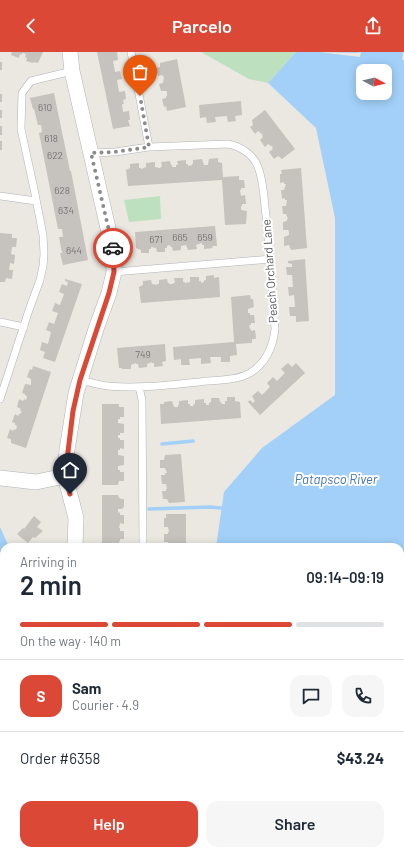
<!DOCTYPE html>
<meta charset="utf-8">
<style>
body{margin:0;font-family:Barlow,sans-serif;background:#f6f6f7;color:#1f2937;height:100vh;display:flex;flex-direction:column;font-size:15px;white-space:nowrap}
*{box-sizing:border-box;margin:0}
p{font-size:13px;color:#747a83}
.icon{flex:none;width:22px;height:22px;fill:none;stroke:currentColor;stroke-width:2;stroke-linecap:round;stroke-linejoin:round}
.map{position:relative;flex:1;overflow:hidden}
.sheet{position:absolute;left:0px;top:491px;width:404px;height:312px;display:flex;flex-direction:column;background:#fff;border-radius:12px 12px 0 0;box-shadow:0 2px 10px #0003}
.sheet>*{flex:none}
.needle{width:26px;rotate:97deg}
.buttons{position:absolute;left:356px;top:12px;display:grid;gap:8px}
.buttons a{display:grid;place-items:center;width:36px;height:36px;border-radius:8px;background:#fff;box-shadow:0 2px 10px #0003;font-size:20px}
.pin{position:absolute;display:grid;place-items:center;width:34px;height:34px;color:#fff;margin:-41px -17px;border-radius:50% 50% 50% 0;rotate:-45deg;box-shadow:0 0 4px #0007}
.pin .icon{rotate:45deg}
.courier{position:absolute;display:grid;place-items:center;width:40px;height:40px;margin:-20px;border:3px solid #db4836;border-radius:50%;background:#fff;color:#222;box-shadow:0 1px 5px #0007}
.headline em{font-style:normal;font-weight:600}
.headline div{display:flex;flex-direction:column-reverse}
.headline{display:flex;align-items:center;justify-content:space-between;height:68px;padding:0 20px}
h1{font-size:26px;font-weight:600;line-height:30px}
.bar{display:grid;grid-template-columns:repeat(4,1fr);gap:6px 4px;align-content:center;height:48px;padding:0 20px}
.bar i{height:5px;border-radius:3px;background:#e0e1e3}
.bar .on{background:#db4836}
.bar p{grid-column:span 4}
.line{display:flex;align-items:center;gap:10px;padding:0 20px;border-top:1px solid #e0e1e3}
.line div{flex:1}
.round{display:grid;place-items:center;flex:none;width:42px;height:42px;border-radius:12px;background:#f6f6f7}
.primary-button{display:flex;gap:8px;margin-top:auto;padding:8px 20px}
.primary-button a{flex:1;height:46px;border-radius:12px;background:#db4836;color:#fff;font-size:16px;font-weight:600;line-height:46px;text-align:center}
.primary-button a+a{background:#f6f6f7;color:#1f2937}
header{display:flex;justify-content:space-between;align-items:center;height:52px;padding:0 20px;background:#db4836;color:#fff;font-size:18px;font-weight:600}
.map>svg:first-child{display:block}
</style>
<header><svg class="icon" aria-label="back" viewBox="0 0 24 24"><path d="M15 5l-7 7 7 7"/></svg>Parcelo<svg class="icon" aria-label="share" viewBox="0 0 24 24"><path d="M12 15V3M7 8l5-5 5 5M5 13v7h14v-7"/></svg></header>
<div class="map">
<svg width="404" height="803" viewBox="0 0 404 803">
<rect width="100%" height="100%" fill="#eae8e0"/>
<path fill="#bde1bf" d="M 201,0 L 296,0 L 268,31 L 249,27 Z
M 160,144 L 161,167 L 129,170 L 124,148 Z"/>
<path fill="#a2d0f8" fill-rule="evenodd" d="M 296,0 L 403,0 L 402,8 L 404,8 L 404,803 L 127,803 L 139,799 L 400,799 L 400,495 L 216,495 L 224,440 L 262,396 L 335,343 L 335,166 L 316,76 L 268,31 ZM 363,19 L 385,19 L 385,41 L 363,41 Z
M 0,475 L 9,495 L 4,495 L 4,696 L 0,697 Z"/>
<path fill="#eae8e0" d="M 319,0 L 357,1 L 361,0 L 360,5 Z"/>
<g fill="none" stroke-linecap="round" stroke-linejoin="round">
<path stroke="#a2d0f8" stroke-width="3.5" d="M 162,392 L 193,389
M 149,457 L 210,455 L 221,456"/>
</g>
<path fill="#c6c2bd" d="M 12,0 L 43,0 L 38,11 L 34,10 L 33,11 L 26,9 L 27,6 L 25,5 L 26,2 L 22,1 L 22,3 L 20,2 L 19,6 L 11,3 Z
M 97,0 L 117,0 L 118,8 L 113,9 L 115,20 L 120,19 L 122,27 L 117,28 L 119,40 L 125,39 L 126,47 L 123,48 L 124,52 L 122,52 L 123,60 L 129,59 L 130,68 L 128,68 L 130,74 L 113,77 Z
M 177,7 L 186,55 L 167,59 L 166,54 L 164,55 L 162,47 L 166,46 L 166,44 L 167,44 L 167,39 L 161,39 L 159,32 L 163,31 L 164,25 L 162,23 L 158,24 L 156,16 L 160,15 L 160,11 Z
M 0,10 L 2,10 L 2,18 L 0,18 Z
M 54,41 L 70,119 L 71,119 L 88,208 L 63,213 L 60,201 L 62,201 L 59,185 L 63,185 L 62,177 L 58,177 L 39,81 L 42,80 L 41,73 L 38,73 L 34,57 L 33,57 L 30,46 Z
M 0,42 L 2,42 L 2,50 L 0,50 Z
M 241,49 L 242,63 L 235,64 L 236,69 L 228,70 L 227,64 L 215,65 L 216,70 L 207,71 L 206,65 L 200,66 L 199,53 Z
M 0,58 L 2,58 L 2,66 L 0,66 Z
M 265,58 L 295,97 L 282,107 L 278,104 L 274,107 L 269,100 L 273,97 L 272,96 L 273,95 L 268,92 L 265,95 L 260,88 L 263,85 L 262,84 L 263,83 L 258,79 L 255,82 L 250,75 L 253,73 L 252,68 Z
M 0,74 L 2,74 L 2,83 L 0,83 Z
M 0,89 L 2,89 L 2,98 L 0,98 Z
M 218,106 L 218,110 L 222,111 L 223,125 L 239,124 L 239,128 L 244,128 L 245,136 L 241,136 L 241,138 L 240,138 L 241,144 L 245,143 L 246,152 L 242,152 L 242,154 L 241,154 L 241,158 L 247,159 L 246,172 L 225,173 L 222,128 L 128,134 L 126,118 L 130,116 L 130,112 L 139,111 L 139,116 L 141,116 L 141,117 L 146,115 L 146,111 L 155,110 L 155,115 L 160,116 L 162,114 L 161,110 L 170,109 L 171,113 L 172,113 L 172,115 L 176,115 L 176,113 L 178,113 L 177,109 L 186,108 L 186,112 L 188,112 L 188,114 L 192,113 L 192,112 L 193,112 L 193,108 L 202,107 L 204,113 L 208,113 L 209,107 Z
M 301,116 L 307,196 L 291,198 L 289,193 L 284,194 L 284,185 L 289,183 L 289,180 L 288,178 L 283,178 L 283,170 L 287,169 L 287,167 L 288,167 L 286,162 L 283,162 L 282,154 L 286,154 L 287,148 L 285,148 L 285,146 L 282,147 L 281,138 L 284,138 L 286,132 L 284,132 L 284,130 L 280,131 L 280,122 L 282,122 L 281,118 Z
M 215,174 L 217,194 L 212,194 L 213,196 L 204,197 L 204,193 L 202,193 L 202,191 L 196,193 L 197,197 L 188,198 L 186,193 L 181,194 L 181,198 L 173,199 L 172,195 L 171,195 L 170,193 L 167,194 L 167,196 L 165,196 L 165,200 L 157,200 L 156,196 L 151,195 L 151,197 L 149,197 L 149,201 L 141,201 L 141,198 L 136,196 L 135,180 Z
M 0,181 L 12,182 L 12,186 L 17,186 L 16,195 L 12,195 L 11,202 L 15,203 L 14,212 L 10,211 L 9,218 L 13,218 L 12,227 L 6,226 L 5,230 L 0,230 Z
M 305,207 L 309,269 L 296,270 L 296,264 L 290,264 L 289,255 L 295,255 L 294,243 L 289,244 L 288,235 L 293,235 L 292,223 L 287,223 L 286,215 L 292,215 L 292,212 L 288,211 L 288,209 Z
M 214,223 L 214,226 L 219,225 L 220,245 L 141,251 L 139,235 L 143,233 L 143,229 L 151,228 L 152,232 L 157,233 L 157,232 L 159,232 L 159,228 L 167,227 L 168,231 L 169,231 L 169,232 L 173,232 L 173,231 L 175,231 L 174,226 L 183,226 L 183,230 L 185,230 L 185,231 L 190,230 L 190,225 L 199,225 L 199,229 L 201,229 L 201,231 L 204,230 L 204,228 L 206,228 L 206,224 Z
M 65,227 L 82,232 L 55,310 L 43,306 L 45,300 L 40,298 L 42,290 L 48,292 L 51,280 L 46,278 L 49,270 L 54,272 L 58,261 L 52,259 L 55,251 L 60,253 L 64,242 L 59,240 L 62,232 L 67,234 L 68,230 L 65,229 Z
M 250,243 L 251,247 L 253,247 L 254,255 L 248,257 L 248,261 L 250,261 L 250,263 L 254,263 L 255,271 L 251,271 L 251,273 L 249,273 L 250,277 L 251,277 L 251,279 L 255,278 L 256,287 L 252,287 L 252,291 L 251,291 L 236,292 L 237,303 L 230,304 L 230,310 L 221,310 L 221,305 L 210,305 L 211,311 L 201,312 L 201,306 L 189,307 L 190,313 L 181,313 L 181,307 L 174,308 L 173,295 L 234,290 L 231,245 Z
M 165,292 L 166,309 L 162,310 L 163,314 L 154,315 L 154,311 L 152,311 L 152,310 L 147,312 L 147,315 L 139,316 L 138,312 L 136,312 L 136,311 L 131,313 L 131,317 L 122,317 L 122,316 L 119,316 L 117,296 Z
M 288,311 L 292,315 L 296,311 L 305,321 L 260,363 L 248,350 L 250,348 L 253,351 L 255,349 L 252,344 L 258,339 L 262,343 L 270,335 L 267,331 L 273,325 L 277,329 L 285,321 L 281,317 Z
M 33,314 L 51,320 L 26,396 L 11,391 L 11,387 L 7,386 L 10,377 L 13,379 L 14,377 L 16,378 L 17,374 L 15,373 L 15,371 L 12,370 L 15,362 L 18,364 L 19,362 L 20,362 L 22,359 L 20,359 L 21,357 L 17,355 L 19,347 L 23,349 L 24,347 L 26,348 L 27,344 L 25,343 L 25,342 L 22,341 L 25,332 L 31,333 L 31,327 L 27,325 L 30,317 L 32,318 Z
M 227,345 L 235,345 L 235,349 L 240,350 L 241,366 L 161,372 L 160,352 L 164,352 L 164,350 L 172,349 L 174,355 L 178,355 L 178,353 L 179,353 L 179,349 L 188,348 L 188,352 L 190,352 L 190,354 L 194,354 L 193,352 L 195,352 L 195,348 L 204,347 L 204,351 L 206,351 L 206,353 L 209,353 L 209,351 L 211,350 L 211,346 L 219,346 L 220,350 L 221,350 L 222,352 L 225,352 L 225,349 L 227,349 Z
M 102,352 L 119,352 L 119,355 L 124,355 L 124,365 L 120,365 L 120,367 L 118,367 L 118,371 L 124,372 L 124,381 L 120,381 L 120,383 L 118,383 L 118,386 L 120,386 L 120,388 L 124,388 L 124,397 L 120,396 L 120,398 L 118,398 L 118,403 L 124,404 L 124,413 L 118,414 L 118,418 L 120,418 L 120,420 L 124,420 L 124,429 L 119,429 L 118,433 L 102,433 Z
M 181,402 L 185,450 L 169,451 L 167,447 L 163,447 L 162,439 L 166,439 L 166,437 L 167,437 L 166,432 L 162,432 L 161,423 L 165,423 L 165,421 L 167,421 L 165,416 L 160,416 L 160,408 L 164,408 L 165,403 Z
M 102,443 L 118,443 L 119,446 L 121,446 L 120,447 L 124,447 L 124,455 L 122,456 L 123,457 L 118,457 L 118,461 L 120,460 L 120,463 L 124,463 L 124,472 L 120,471 L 119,476 L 120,476 L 120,479 L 124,479 L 124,487 L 120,487 L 120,489 L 119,489 L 120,495 L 102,495 Z
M 166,462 L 186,462 L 186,495 L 169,495 L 168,490 L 164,490 L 164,482 L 168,482 L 168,480 L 169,480 L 168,475 L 164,475 L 164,466 L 166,466 Z
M 34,464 L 41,470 L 37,475 L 43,479 L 35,486 L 33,485 L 28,491 L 17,482 L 23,476 L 24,477 Z
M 2,735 L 4,741 L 4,749 L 1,750 L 3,755 L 0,756 L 0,736 Z
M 2,793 L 4,799 L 25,799 L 26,803 L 0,803 L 0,794 Z"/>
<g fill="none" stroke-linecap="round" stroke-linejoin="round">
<defs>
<path id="lane" d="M 131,0 L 149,95
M 0,144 L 36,149
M 114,220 L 271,207
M 0,270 L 24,275
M 80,328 C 89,330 98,333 107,334 C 138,337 168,333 199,330 C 215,328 236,329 250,321 C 266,311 273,295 275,277 C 272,239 271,202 266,164 C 264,148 264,130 258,115 C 254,103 240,94 228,92 L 149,95 L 115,100 L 91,101
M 139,335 L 142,348 L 143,495
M 0,347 L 29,258 L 40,228 L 43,214 L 44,202 L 43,183 L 34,137 L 21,77 L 22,41 L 31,29 L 72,19
M 0,776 L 4,774"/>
<path id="street" d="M 70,0 L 72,19 L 113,198 L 114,220 L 109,241 L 96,277 L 76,341 L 67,398 L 65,424 L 76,466 L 75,495
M 0,426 L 36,430 L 65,424"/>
</defs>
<use href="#lane" stroke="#b0b2b7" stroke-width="8"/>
<use href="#street" stroke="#b0b2b7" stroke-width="16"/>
<use href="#lane" stroke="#fff" stroke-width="7"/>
<use href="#street" stroke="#fff" stroke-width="15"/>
</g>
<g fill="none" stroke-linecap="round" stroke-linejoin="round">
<path stroke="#8c8c8d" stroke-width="4" stroke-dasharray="0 7.2" d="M 113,196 L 91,101 L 115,100 L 149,95 L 140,44"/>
<path stroke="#db4836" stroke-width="5" d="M 70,442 L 65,424 L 73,359 L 80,328 L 109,241 L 114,220 L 113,196"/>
</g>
<g text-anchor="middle" stroke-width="4" stroke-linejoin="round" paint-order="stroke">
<g font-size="10" fill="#747577">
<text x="45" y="59">610</text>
<text x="51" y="90">618</text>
<text x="55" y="107">622</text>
<text x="62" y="142">628</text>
<text x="66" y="162">634</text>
<text x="180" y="189">665</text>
<text x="205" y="189">659</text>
<text x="156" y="191">671</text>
<text x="74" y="202">644</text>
<text x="143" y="306">749</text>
</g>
<g font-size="12" fill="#595b60" stroke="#fff">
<text transform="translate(270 219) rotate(-94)" y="4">Peach Orchard Lane</text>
</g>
<g font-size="13" font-style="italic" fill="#4576b0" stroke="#fff">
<text x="336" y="432">Patapsco River</text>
</g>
</g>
</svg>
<div class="buttons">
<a><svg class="needle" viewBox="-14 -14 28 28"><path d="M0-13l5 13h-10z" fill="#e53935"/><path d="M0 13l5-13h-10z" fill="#747a83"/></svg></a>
</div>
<div class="pin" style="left:140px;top:44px;background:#ea580c"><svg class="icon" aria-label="bag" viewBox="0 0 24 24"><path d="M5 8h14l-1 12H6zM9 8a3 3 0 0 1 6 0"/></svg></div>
<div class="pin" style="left:70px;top:442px;background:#1f2937"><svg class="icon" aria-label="home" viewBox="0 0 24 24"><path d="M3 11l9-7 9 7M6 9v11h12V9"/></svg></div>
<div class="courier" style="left:113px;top:196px"><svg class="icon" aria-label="car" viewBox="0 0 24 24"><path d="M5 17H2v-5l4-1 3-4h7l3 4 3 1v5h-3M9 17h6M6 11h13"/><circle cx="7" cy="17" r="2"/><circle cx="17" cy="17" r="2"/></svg></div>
<section class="sheet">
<div class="headline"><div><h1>2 min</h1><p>Arriving in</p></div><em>09:14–09:19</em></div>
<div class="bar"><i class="on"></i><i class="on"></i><i class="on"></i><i></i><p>On the way · 140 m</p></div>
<div class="line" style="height:72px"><b class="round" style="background:#db4836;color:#fff">S</b><div><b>Sam</b><p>Courier · 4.9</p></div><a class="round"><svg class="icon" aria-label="chat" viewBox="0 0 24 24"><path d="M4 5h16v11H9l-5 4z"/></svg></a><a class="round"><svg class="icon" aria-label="phone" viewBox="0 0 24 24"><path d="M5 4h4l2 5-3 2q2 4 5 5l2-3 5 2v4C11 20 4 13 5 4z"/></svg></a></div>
<div class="line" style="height:52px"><div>Order #6358</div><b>$43.24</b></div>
<div class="primary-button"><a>Help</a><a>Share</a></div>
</section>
</div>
